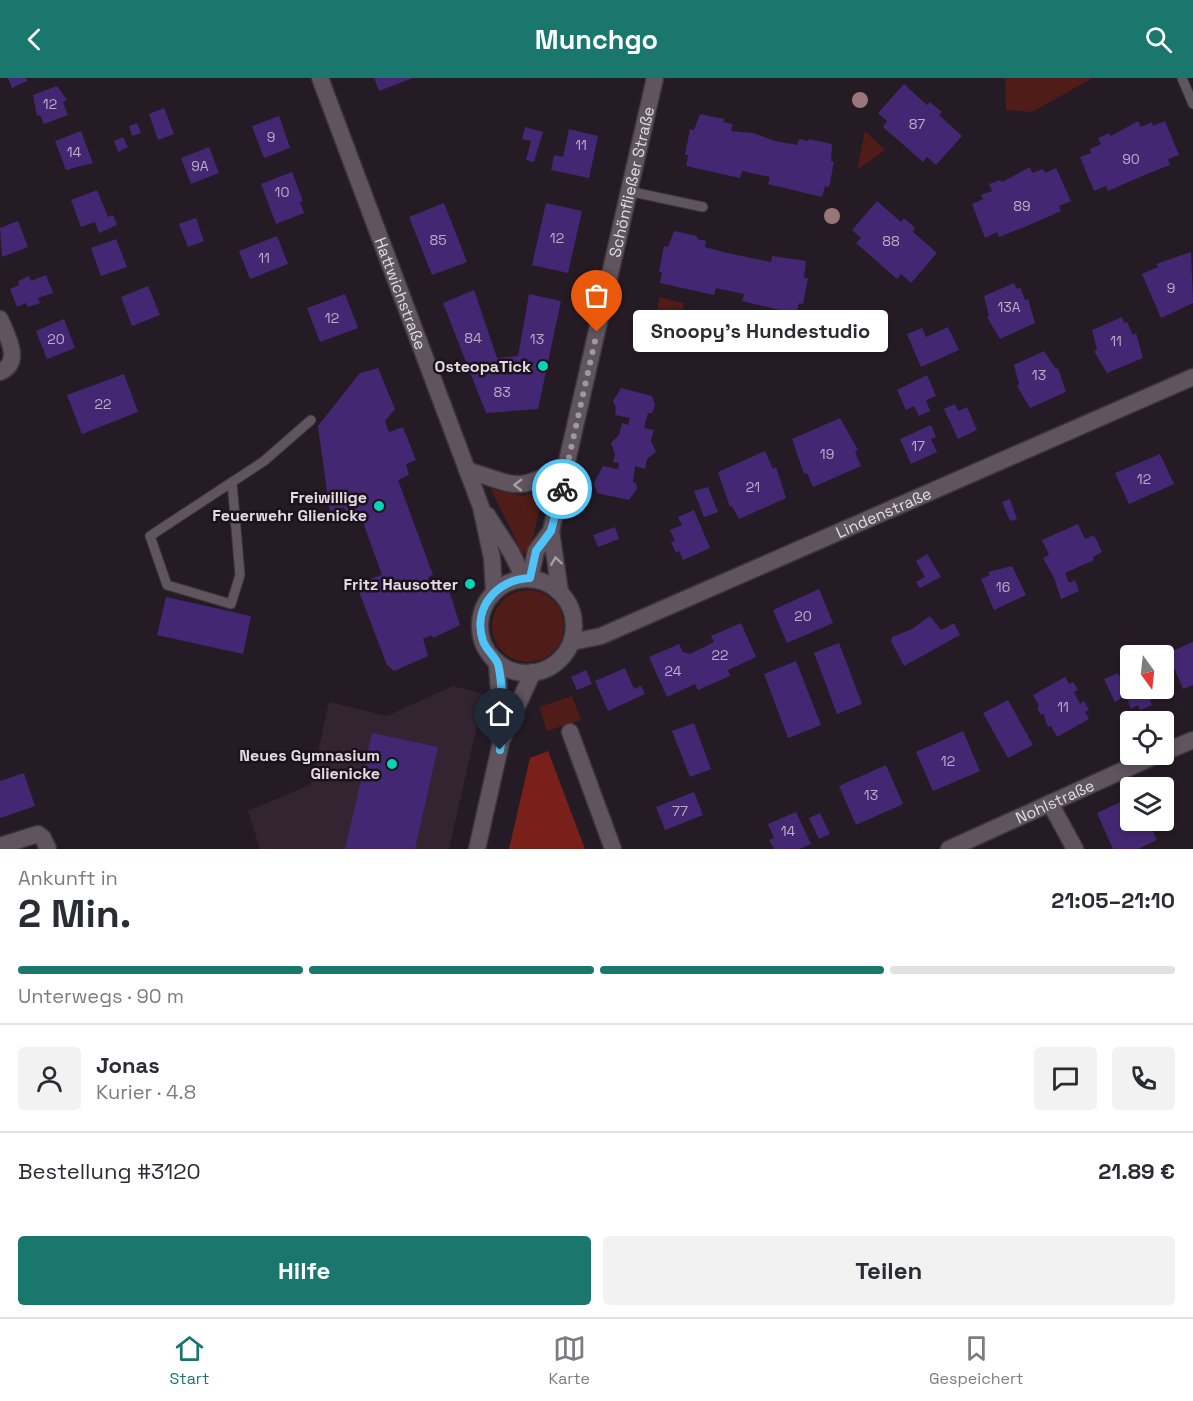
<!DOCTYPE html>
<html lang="de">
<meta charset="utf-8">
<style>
body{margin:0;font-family:"Space Grotesk",sans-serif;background:#f2f2f3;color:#2b2b33;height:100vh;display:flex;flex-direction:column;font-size:22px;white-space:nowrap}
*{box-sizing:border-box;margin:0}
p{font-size:20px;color:#7c7c81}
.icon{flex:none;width:33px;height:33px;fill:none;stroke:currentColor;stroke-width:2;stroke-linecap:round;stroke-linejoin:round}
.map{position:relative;height:771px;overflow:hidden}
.drawer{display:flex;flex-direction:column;background:#fff;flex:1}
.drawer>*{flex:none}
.needle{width:39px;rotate:165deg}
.controls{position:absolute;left:1120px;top:567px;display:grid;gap:12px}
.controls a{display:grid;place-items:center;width:54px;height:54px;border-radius:6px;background:#fff;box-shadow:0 3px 9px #0003;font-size:30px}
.pin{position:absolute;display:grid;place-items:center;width:51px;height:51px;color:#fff;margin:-62px -26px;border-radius:50% 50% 50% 0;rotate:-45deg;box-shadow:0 0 6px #0007}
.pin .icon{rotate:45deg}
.courier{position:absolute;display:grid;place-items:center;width:60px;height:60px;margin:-30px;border:4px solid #4fc3f7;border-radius:50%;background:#fff;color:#222;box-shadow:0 2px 8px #0007}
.bubble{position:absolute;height:42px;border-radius:6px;background:#fff;box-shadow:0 3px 9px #0003;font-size:20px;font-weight:600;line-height:42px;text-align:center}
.overview em{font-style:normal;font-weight:600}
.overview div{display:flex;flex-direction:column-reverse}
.overview{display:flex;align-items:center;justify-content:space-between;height:102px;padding:0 18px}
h1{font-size:39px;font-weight:600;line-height:45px}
.bar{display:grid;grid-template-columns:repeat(4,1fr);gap:9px 6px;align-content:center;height:72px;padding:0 18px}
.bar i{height:8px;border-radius:4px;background:#e1e1e2}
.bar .selected{background:#19776e}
.bar p{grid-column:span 4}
.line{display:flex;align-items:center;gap:15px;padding:0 18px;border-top:2px solid #e1e1e2}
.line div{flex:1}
.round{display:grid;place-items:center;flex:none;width:63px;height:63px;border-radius:6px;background:#f2f2f3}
.cta{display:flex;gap:12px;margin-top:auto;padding:12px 18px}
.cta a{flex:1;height:69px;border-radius:6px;background:#19776e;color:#fff;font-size:24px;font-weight:600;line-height:69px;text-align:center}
.cta a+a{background:#f2f2f3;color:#2b2b33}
header{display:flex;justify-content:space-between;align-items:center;height:78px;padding:0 18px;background:#19776e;color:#fff;font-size:27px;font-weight:600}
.tab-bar{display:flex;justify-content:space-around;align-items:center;height:84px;border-top:2px solid #e1e1e2;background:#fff;font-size:16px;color:#7c7c81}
.tab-bar a{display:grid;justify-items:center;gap:3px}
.tab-bar .selected{color:#19776e}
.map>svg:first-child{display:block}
</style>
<header><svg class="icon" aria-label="back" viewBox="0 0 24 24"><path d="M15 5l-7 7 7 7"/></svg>Munchgo<svg class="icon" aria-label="search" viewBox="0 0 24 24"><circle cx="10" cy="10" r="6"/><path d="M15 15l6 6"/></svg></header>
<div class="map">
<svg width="1193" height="771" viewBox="0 0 1193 771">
<rect width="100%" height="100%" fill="#251b25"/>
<path fill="#332432" d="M 453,608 L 484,616 L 449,771 L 260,771 L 248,733 L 311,706 L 329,624 L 387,638 Z"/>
<path fill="#4f1c17" d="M 1005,0 L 1093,0 L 1032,34 L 1006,32 Z
M 865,53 L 885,72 L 857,92 Z
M 660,219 L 684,225 L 678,252 L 657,231 Z
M 545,410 L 529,475 L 522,475 L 491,411 L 523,418 Z
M492 548a36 36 0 1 1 72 0a36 36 0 1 1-72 0Z
M 572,618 L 581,642 L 547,653 L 539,629 Z"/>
<path fill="#79201b" d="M 548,673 L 585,771 L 509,771 L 530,680 Z"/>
<path fill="#442773" d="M 8,0 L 26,0 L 27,3 L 12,10 Z
M 374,0 L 413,0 L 379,13 Z
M 904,6 L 927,27 L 930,24 L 942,34 L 939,37 L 962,58 L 936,87 L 927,79 L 923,84 L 883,49 L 887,43 L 878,35 Z
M 57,8 L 67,22 L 63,24 L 68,37 L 44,46 L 40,37 L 37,38 L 33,17 Z
M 164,30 L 174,56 L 158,62 L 149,36 Z
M 700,36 L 724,41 L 723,44 L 733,46 L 731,53 L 753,55 L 775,63 L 797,67 L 799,61 L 808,63 L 809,61 L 832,66 L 831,83 L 834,84 L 829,109 L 825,108 L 822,119 L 768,106 L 770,99 L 742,93 L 740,100 L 686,88 L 688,77 L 685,77 L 690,51 L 694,52 Z
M 279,38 L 290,70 L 264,80 L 252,48 Z
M 1138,43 L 1141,49 L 1152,44 L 1153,48 L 1165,43 L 1179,77 L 1168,81 L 1170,87 L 1142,98 L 1108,113 L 1106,108 L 1094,113 L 1080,79 L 1091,75 L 1090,71 L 1101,66 L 1098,60 L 1109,55 L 1111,58 Z
M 137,45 L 141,55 L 132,58 L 129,48 Z
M 525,49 L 543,54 L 534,84 L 526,82 L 531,63 L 522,61 Z
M 569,51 L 598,58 L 589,100 L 551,92 L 554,77 L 563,79 Z
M 81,53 L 93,85 L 66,92 L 55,63 Z
M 123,59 L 128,69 L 118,74 L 114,63 Z
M 209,69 L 219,95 L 191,106 L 181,80 Z
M 1030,89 L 1032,95 L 1043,91 L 1045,95 L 1056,90 L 1071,123 L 1059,128 L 1061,133 L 1027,148 L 999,159 L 997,154 L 985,160 L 972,126 L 983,121 L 981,117 L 992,113 L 989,106 L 1000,102 L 1002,104 Z
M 292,94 L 303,123 L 300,124 L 304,135 L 276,146 L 261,106 Z
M 97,112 L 108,139 L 113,137 L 117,147 L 99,155 L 95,144 L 81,149 L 71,122 Z
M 877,123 L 901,144 L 904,140 L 915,150 L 913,154 L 937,175 L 911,205 L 901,196 L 897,201 L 856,165 L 861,160 L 852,152 Z
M 444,125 L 467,184 L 432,197 L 409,139 Z
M 546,125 L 582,133 L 568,195 L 532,187 Z
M 196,140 L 204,163 L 188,169 L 179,146 Z
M 18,143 L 28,169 L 2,179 L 0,150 Z
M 674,153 L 697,158 L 697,161 L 706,163 L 705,169 L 727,175 L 771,184 L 772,178 L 806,183 L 804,200 L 808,200 L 803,226 L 799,225 L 796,236 L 742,223 L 744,216 L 716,210 L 714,217 L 660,205 L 662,194 L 659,194 L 664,168 L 668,169 Z
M 277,158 L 288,186 L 250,201 L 239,173 Z
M 116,161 L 127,189 L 101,198 L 91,170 Z
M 1191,174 L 1193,225 L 1161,240 L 1142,196 L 1158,189 L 1156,186 Z
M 46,197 L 53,215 L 38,220 L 40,225 L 28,229 L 26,225 L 17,229 L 10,211 L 19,207 L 18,203 L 29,198 L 31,203 Z
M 1014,205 L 1017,211 L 1020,209 L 1025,222 L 1028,221 L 1035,245 L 1000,261 L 987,239 L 989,238 L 984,218 Z
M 148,208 L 160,237 L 132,248 L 121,219 Z
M 474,212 L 497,280 L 518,278 L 529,216 L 561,223 L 538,331 L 486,335 L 443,225 Z
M 345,216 L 358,250 L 320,264 L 307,230 Z
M 1122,239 L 1124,245 L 1127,244 L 1133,257 L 1136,255 L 1143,280 L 1107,295 L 1094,273 L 1097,272 L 1092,252 Z
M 64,241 L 75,270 L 47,281 L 36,253 Z
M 948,249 L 959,272 L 921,289 L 907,256 L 922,250 L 926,259 Z
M 1044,273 L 1056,291 L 1058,290 L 1066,314 L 1030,330 L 1017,308 L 1019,306 L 1014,287 Z
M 378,290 L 395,331 L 385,343 L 389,354 L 403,349 L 416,382 L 406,386 L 409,397 L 398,402 L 433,497 L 428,499 L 434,514 L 448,509 L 460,547 L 433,560 L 432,557 L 423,561 L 428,578 L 394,593 L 387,587 L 356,506 L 382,497 L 359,433 L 347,438 L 344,429 L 331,434 L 334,442 L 331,443 L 318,348 L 360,295 Z
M 124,296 L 138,334 L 82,356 L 67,317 Z
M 927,297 L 936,318 L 926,322 L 930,333 L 919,338 L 914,328 L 906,332 L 897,312 Z
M 621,310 L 652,318 L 655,327 L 652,335 L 648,335 L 644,350 L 654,352 L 651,363 L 656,374 L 647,381 L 645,391 L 635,388 L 633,404 L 636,405 L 637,411 L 629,422 L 597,415 L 594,405 L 603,388 L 618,391 L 619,385 L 613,384 L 615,376 L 611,365 L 619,357 L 622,345 L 628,347 L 630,340 L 615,337 L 616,330 L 613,323 Z
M 955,326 L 958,333 L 967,329 L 977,352 L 958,361 L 944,331 Z
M 840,340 L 858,372 L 855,374 L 861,388 L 813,409 L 807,395 L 804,396 L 792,361 Z
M 931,347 L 936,359 L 931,361 L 937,374 L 911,386 L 900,361 Z
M 765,373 L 773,391 L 776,389 L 786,420 L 739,441 L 732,428 L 730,429 L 718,394 Z
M 1160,376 L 1174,406 L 1129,426 L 1115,395 Z
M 708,409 L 718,434 L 704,439 L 694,413 Z
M 1010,421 L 1017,441 L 1010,443 L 1002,424 Z
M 694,432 L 710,470 L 683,482 L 679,473 L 676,475 L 671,464 L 675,463 L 670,452 L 682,447 L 678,439 Z
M 1078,446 L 1085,461 L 1094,457 L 1102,474 L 1093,479 L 1094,482 L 1065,495 L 1069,505 L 1075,502 L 1079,513 L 1061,521 L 1054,500 L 1043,480 L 1049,477 L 1042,462 Z
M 615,449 L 619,461 L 598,469 L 593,457 Z
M 927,476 L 941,499 L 920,510 L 916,504 L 925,499 L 916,483 Z
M 1012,488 L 1026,517 L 994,532 L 981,501 L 990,497 L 988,494 Z
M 819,511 L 833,545 L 787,565 L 773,532 Z
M 166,519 L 251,538 L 243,576 L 157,557 Z
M 930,538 L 941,552 L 954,545 L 960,557 L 904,588 L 891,563 L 892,559 L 912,551 Z
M 741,545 L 756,579 L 728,592 L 730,598 L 698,612 L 695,606 L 667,619 L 649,579 L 679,566 L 683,574 L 690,576 L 714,564 L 711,558 Z
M 1193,564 L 1193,607 L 1183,611 L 1168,575 Z
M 839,565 L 862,626 L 837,636 L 814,575 Z
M 796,583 L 821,647 L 788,660 L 764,596 Z
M 625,590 L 634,611 L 641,608 L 645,616 L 608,633 L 595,603 Z
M 586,592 L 592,606 L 577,612 L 571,599 Z
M 1118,595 L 1122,603 L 1131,599 L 1131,610 L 1153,610 L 1157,619 L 1150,622 L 1152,627 L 1140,632 L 1138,627 L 1131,631 L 1126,618 L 1115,624 L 1104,601 Z
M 1065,599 L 1069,606 L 1073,604 L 1078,612 L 1074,614 L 1080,626 L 1084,623 L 1089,632 L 1085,634 L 1089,641 L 1057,659 L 1051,648 L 1048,649 L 1043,635 L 1041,637 L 1037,630 L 1039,628 L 1033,617 Z
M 1008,622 L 1033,667 L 1008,680 L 983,635 Z
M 694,645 L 711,691 L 690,699 L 672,653 Z
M 963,653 L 980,693 L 933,713 L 916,674 Z
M 372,655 L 438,669 L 415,771 L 345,771 Z
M 886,687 L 903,726 L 856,747 L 839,708 Z
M 24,695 L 35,728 L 0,740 L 0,703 Z
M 694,714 L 703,737 L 665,752 L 656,729 Z
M 1125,722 L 1131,742 L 1134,742 L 1137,749 L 1149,744 L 1157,762 L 1138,771 L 1113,771 L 1097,735 Z
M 796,734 L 811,766 L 800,771 L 774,771 L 769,762 L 774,760 L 768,746 Z
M 820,735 L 830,756 L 819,761 L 809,740 Z"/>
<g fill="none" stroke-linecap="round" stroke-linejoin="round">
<defs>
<path id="service" d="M 1182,0 L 1193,26
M 628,113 L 703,129
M 232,404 L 240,497 L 231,526 L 167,507 L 150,458 L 264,383 L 311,342"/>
<g id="minor">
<path id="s1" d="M 320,0 L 481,429 L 492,480 L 494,513"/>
<path d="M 0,241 C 7,258 23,284 0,294"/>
<path d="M 487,437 L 511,474 L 524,500"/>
<path id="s2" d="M 572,564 L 601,558 L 1193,299"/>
<path d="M 570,654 L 613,771"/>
<path d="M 1164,674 L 1193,662"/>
<path d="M 1050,725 L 1075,771"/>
<path d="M 0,768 L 38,756 L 43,760 L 48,771"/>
<path id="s3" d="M 949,771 L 1159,676"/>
</g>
<g id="secondary">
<path d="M 467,392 C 520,409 515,414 567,388"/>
<path d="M 530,500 L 536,473 L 551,453"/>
<circle cx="527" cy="548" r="47"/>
<path id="s4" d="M 560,514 L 551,453 L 655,0"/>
<path d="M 503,659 L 533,594"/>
<path d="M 477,771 L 502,660 L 497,584"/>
</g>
</defs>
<use href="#service" stroke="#3d353d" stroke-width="11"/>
<use href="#minor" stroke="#3d353d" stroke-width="19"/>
<use href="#secondary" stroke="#3d353d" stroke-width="19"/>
<use href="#service" stroke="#60545f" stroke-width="9"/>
<use href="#minor" stroke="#60545f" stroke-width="16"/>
<use href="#secondary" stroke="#60545f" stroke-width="16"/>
</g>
<g fill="#997778">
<circle cx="860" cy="22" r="8"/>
<circle cx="832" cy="138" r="8"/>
</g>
<defs><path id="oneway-chevron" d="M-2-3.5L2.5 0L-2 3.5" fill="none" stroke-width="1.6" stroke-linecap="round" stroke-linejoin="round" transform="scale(1.5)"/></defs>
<g stroke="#a89ea7">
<use href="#oneway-chevron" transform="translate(518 407) rotate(-179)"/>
<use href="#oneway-chevron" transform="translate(556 483) rotate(-98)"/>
</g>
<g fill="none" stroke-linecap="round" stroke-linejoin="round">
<path stroke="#a098a0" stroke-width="6" stroke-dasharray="0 10.8" d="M 562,411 L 597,254"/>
<path stroke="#4fc3f7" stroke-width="8" d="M 500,672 L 502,660 C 501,637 504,609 498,586 C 495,578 486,572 483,563 C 472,530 497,501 530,500 L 536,473 L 551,453 L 562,411"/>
</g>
<g fill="#03d5b6" stroke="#1c121c" stroke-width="2">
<circle cx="543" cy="288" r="6"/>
<circle cx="379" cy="428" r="6"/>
<circle cx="470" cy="506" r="6"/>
<circle cx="392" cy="686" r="6"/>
</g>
<g text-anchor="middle" stroke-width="5" stroke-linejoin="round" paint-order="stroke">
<g font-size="14" fill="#baaec6">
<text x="50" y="31">12</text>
<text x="917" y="51">87</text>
<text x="271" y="64">9</text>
<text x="581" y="72">11</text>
<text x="74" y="79">14</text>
<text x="1131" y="86">90</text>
<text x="200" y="93">9A</text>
<text x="282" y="119">10</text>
<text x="1022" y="133">89</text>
<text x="557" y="165">12</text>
<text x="438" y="167">85</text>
<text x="891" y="168">88</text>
<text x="264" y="185">11</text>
<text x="1171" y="215">9</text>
<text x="1009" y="234">13A</text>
<text x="332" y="245">12</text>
<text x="473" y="265">84</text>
<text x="56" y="266">20</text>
<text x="537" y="266">13</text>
<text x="1116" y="268">11</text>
<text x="1039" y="302">13</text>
<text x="502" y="319">83</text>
<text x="103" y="331">22</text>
<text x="918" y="373">17</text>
<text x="827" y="381">19</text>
<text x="1144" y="406">12</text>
<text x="753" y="414">21</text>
<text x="1003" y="514">16</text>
<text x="803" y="543">20</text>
<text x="720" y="582">22</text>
<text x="673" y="598">24</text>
<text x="1063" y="634">11</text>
<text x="948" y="688">12</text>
<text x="871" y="722">13</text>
<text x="680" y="738">77</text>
<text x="788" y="758">14</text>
</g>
<g font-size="16" fill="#e2dbe2" stroke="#1c121c">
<text dy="6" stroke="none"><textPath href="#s4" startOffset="420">Schönfließer Straße</textPath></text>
<text dy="6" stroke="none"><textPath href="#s1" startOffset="230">Hattwichstraße</textPath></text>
<text dy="6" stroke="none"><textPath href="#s2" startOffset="338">Lindenstraße</textPath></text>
<text dy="6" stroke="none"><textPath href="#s3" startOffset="116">Nohlstraße</textPath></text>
</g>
<g font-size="16" font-weight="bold" fill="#e2dbe2" stroke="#1c121c" text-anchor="end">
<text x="531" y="294">OsteopaTick</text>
<text x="367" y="425">Freiwillige<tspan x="367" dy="18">Feuerwehr Glienicke</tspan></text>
<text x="458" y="512">Fritz Hausotter</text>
<text x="380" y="683">Neues Gymnasium<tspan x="380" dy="18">Glienicke</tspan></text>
</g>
</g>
</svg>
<div class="controls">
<a><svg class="needle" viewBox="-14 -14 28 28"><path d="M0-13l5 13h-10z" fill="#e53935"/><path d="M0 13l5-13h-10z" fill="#7c7c81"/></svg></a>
<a><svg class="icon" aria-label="locate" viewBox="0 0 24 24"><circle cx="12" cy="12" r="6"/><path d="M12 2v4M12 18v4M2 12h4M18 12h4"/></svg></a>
<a><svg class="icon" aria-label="layers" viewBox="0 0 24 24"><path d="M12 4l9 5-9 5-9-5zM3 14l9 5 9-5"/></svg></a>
</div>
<div class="pin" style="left:597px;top:254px;background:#ea580c"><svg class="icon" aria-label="bag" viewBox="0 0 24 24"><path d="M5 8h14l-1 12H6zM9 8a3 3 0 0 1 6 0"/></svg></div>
<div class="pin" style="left:500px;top:672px;background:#1f2937"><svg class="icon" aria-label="home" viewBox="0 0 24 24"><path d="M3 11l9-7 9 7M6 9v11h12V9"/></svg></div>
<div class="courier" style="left:562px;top:411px"><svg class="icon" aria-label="bike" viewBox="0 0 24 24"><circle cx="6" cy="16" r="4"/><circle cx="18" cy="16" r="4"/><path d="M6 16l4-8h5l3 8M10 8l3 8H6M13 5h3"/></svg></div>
<div class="bubble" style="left:633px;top:232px;width:255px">Snoopy's Hundestudio</div>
</div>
<section class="drawer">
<div class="overview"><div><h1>2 Min.</h1><p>Ankunft in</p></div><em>21:05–21:10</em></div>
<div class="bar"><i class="selected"></i><i class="selected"></i><i class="selected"></i><i></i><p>Unterwegs · 90 m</p></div>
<div class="line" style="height:108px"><a class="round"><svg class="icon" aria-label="person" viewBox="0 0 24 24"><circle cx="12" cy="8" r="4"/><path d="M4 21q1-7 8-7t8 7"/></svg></a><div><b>Jonas</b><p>Kurier · 4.8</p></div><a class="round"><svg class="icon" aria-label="chat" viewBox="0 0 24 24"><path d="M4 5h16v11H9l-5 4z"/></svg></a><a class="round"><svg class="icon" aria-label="phone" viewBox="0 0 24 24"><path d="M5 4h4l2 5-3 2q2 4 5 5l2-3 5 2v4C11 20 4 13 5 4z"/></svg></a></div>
<div class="line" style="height:78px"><div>Bestellung #3120</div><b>21.89 €</b></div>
<div class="cta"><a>Hilfe</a><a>Teilen</a></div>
</section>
<nav class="tab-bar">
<a class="selected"><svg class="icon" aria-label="home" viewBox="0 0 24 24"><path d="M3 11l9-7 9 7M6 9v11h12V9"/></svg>Start</a>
<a><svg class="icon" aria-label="map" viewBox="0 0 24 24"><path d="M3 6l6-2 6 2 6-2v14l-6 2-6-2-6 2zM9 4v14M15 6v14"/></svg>Karte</a>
<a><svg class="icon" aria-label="saved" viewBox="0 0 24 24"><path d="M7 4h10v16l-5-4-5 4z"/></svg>Gespeichert</a>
</nav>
